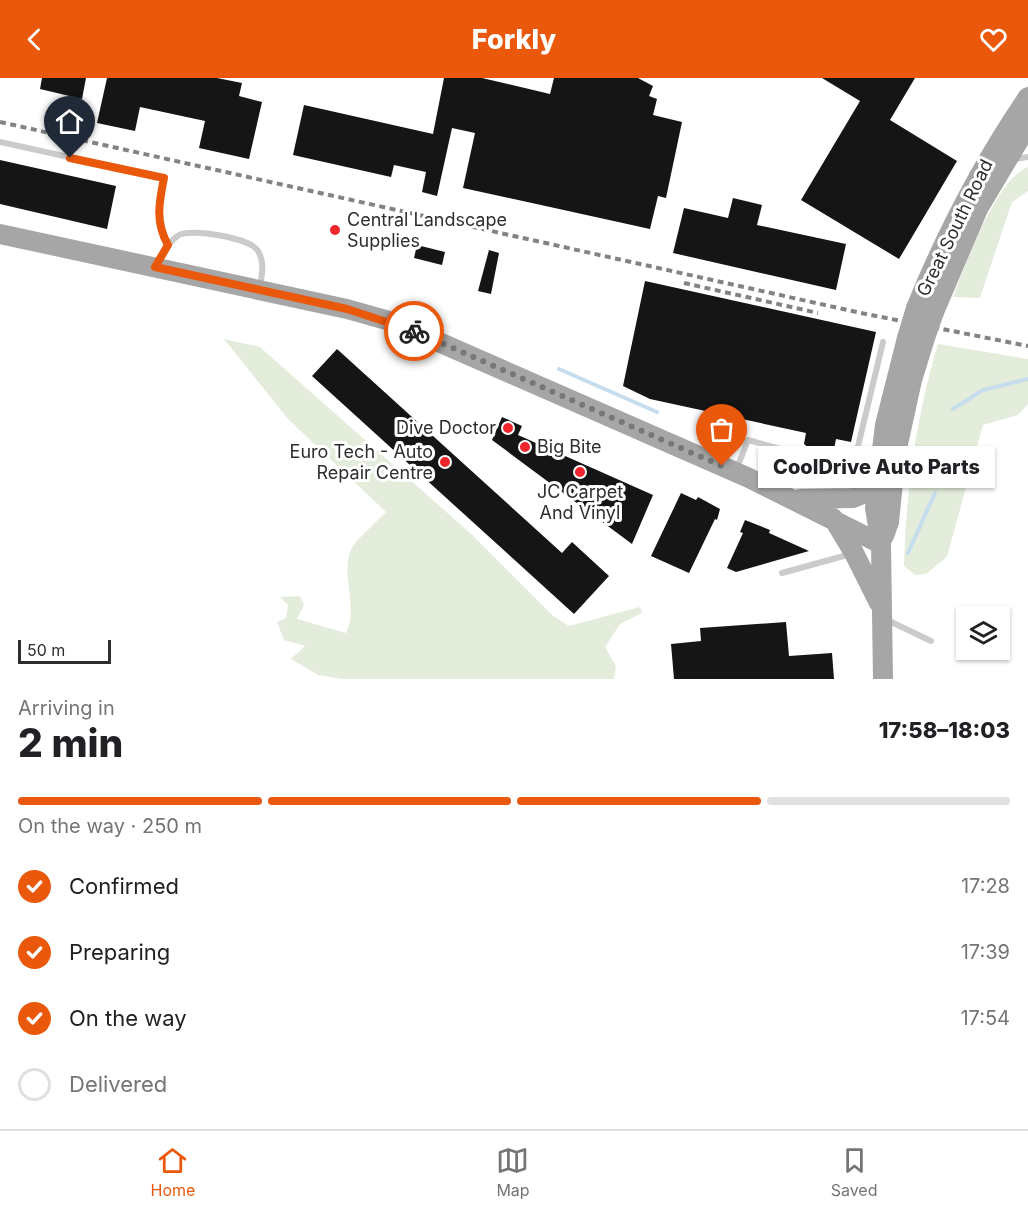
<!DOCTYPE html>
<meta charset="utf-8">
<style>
body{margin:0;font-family:Inter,sans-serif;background:#f2f2f2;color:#202124;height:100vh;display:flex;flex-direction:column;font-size:22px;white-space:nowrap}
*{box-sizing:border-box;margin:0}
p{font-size:20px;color:#757577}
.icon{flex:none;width:33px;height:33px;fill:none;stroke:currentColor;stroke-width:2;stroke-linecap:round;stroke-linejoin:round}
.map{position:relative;height:601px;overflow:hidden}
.drawer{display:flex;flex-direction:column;background:#fff;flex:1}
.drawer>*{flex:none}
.fabs{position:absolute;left:956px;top:528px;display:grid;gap:12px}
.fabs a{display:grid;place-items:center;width:54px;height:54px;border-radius:0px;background:#fff;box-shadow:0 2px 4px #0004;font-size:30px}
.scale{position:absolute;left:18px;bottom:15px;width:93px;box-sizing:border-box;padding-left:6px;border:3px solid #2e2e2e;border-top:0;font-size:16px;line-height:21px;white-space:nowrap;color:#2e2e2e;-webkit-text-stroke:4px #fff;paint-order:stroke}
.pin{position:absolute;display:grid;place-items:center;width:51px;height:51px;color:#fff;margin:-62px -26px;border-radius:50% 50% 50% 0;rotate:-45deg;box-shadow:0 0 6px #0007}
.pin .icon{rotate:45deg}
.courier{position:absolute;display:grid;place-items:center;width:60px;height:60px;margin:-30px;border:4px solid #ea580c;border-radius:50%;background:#fff;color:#222;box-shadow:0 2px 8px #0007}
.bubble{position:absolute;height:42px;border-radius:0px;background:#fff;box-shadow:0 2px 4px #0004;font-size:20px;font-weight:800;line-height:42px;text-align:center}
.summary em{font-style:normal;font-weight:800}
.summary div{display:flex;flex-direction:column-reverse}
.summary{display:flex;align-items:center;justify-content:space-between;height:102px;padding:0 18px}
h1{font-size:39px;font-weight:800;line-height:45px}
.bar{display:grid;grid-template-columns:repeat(4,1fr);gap:9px 6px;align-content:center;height:72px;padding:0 18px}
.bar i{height:8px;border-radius:4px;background:#e0e0e0}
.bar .current{background:#ea580c}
.bar p{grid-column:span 4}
ol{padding:0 18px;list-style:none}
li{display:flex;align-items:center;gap:18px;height:66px}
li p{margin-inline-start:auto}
li .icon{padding:6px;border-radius:50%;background:#ea580c;color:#fff;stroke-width:4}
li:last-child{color:#757577}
li i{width:33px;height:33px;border:3px solid #e0e0e0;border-radius:50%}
header{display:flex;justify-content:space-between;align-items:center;height:78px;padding:0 18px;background:#ea580c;color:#fff;font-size:27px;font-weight:800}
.menu{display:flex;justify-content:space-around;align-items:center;height:84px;border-top:2px solid #e0e0e0;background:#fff;font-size:16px;color:#757577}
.menu a{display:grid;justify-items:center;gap:3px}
.menu .current{color:#ea580c}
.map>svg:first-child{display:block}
</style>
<header><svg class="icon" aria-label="back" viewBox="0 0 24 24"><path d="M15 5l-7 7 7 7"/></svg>Forkly<svg class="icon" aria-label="heart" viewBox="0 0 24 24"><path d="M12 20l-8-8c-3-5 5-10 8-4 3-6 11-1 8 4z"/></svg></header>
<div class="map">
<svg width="1028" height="601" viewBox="0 0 1028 601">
<rect width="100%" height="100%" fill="#fff"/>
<path fill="#e4eddb" d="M 1028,89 L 1028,113 L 1012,124 L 980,220 L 953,219 C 965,187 997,100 1028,89 Z
M 224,261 L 260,269 L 470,455 L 553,538 L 569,548 L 640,529 L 642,535 L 620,546 L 605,569 L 616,588 L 614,601 L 342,601 L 318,597 L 291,581 L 305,568 L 284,562 L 277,544 L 286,540 L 288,527 L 280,519 L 300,518 L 304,527 L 297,541 L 346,555 C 359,529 340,496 351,472 C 356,461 377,444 386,434 L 288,341 Z
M 938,266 L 1028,281 L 1028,326 L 1018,337 L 983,347 L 947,479 L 926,496 L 915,497 L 904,488 C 906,412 916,339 938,266 Z"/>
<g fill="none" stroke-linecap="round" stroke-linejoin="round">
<path stroke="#c6ddee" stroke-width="4" d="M 559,291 L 657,334
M 953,331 L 983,312 L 1028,301
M 770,380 L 790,388
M 908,475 L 935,415"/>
</g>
<path fill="#151515" d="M 42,0 L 86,0 L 82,21 L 40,11 Z
M 107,0 L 217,0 L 242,5 L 239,18 L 262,24 L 249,81 L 199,70 L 205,43 L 140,29 L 135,53 L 97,45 Z
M 444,0 L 482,0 L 550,16 L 554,0 L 638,0 L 653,8 L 649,18 L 657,21 L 653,37 L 682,44 L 666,120 L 658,118 L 650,151 L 463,110 L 475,55 L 452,50 L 437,118 L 422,114 L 426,94 L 394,87 L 391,99 L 293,77 L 304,27 L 433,56 Z
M 822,0 L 915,0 L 890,42 L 957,83 L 899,181 L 801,122 L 860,23 Z
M 0,82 L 116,108 L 107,151 L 0,126 Z
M 733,120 L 762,127 L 757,147 L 846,166 L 836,212 L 673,175 L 684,130 L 728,140 Z
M 417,167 L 445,174 L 442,187 L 414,180 Z
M 489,172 L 499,175 L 491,216 L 478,213 Z
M 645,203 L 876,254 L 851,364 L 836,361 L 834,371 L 829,375 L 819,368 L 810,371 L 804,366 L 806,355 L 650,321 L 623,308 Z
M 337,271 L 562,475 L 572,464 L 609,498 L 574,536 L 312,298 Z
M 502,339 L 522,348 L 518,357 L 653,417 L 632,466 L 492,362 Z
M 681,415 L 696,422 L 698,419 L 720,431 L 717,442 L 715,441 L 689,495 L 651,478 Z
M 745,442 L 770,452 L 769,455 L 809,473 L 736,494 L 727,490 L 743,455 L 740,454 Z
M 786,544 L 789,578 L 832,575 L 834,601 L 674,601 L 671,566 L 701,563 L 700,550 Z"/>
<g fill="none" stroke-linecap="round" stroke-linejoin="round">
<path stroke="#cbcbcb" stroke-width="6" d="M 0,64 L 164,100 C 158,125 155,144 168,167
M 1014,81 L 1028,79
M 157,186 C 163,176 169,163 179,157 C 191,150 251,160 258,173 C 265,185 262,195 260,209
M 737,390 L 748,362 L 831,385 L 854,385 L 883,264
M 782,495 L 851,476
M 885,541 L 931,563"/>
<path stroke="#a6a6a6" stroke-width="20" d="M 0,156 L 347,231 L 393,244 L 749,400 L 881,466
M 916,230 C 946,156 983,85 1028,19
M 934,234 L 978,131 L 1028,47
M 800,421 L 853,420 L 877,410
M 833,440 L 854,475 L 879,525
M 884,458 L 889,444 L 896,375 L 912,302 L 924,263
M 883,601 L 881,466 L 875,430 L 885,347 L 907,260"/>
<path stroke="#838383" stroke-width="4" stroke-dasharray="6 4.5" stroke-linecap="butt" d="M 0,44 L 861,235 L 1028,268
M 684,205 L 818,235"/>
<path stroke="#a6a6a6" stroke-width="20" d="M 907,260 L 916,230
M 924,263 L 934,234"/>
</g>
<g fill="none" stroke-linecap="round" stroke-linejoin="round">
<path stroke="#777" stroke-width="6" stroke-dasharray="0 10.8" d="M 414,253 L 722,388"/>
<path stroke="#ea580c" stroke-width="8" d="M 70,80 L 164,100 C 159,125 155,144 168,167 L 155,189 L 347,231 L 414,253"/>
</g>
<g fill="#f0262c" stroke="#fff" stroke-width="2">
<circle cx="335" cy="152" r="6"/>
<circle cx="508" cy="350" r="6"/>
<circle cx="525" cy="369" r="6"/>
<circle cx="445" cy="384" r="6"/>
<circle cx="580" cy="394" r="6"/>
</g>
<g text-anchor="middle" stroke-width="6" stroke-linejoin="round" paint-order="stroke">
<g font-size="18" fill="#2e2e2e" stroke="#fff" text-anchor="start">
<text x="347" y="148">Central Landscape<tspan x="347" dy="21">Supplies</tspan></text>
<text x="496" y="356" text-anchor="end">Dive Doctor</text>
<text x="537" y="375">Big Bite</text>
<text x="433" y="380" text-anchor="end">Euro Tech - Auto<tspan x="433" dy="21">Repair Centre</tspan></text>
<text x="580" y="420" text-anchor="middle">JC Carpet<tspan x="580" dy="21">And Vinyl</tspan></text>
</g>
<g font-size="18" fill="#2e2e2e" stroke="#fff">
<text transform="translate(955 150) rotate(-64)" y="6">Great South Road</text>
</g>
</g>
</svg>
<div class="fabs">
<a><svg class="icon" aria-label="layers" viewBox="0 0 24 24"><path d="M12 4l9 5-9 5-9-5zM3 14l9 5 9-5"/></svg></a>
</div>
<div class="scale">50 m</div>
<div class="pin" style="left:722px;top:388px;background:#ea580c"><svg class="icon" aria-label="bag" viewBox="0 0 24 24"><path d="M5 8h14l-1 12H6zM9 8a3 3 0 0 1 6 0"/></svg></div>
<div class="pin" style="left:70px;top:80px;background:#1f2937"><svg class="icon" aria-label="home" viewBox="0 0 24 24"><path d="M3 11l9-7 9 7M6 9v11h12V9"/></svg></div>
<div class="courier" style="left:414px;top:253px"><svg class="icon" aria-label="bike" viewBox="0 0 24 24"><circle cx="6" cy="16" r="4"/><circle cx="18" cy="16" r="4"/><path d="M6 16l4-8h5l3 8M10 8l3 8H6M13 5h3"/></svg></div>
<div class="bubble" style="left:758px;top:368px;width:237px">CoolDrive Auto Parts</div>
</div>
<section class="drawer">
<div class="summary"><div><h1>2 min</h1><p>Arriving in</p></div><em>17:58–18:03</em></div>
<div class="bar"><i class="current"></i><i class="current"></i><i class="current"></i><i></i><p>On the way · 250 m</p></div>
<ol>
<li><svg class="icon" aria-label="check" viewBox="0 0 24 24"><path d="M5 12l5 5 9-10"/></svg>Confirmed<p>17:28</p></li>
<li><svg class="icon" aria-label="check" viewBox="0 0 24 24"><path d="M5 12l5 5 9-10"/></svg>Preparing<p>17:39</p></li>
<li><svg class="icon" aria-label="check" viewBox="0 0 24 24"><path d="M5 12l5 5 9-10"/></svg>On the way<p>17:54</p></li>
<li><i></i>Delivered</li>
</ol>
</section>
<nav class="menu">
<a class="current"><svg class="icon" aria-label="home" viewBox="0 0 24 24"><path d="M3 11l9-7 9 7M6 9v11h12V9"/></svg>Home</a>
<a><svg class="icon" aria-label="map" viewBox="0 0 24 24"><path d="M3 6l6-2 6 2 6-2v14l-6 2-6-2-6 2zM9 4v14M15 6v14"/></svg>Map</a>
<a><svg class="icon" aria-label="saved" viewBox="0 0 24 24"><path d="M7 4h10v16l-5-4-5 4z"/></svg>Saved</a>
</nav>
